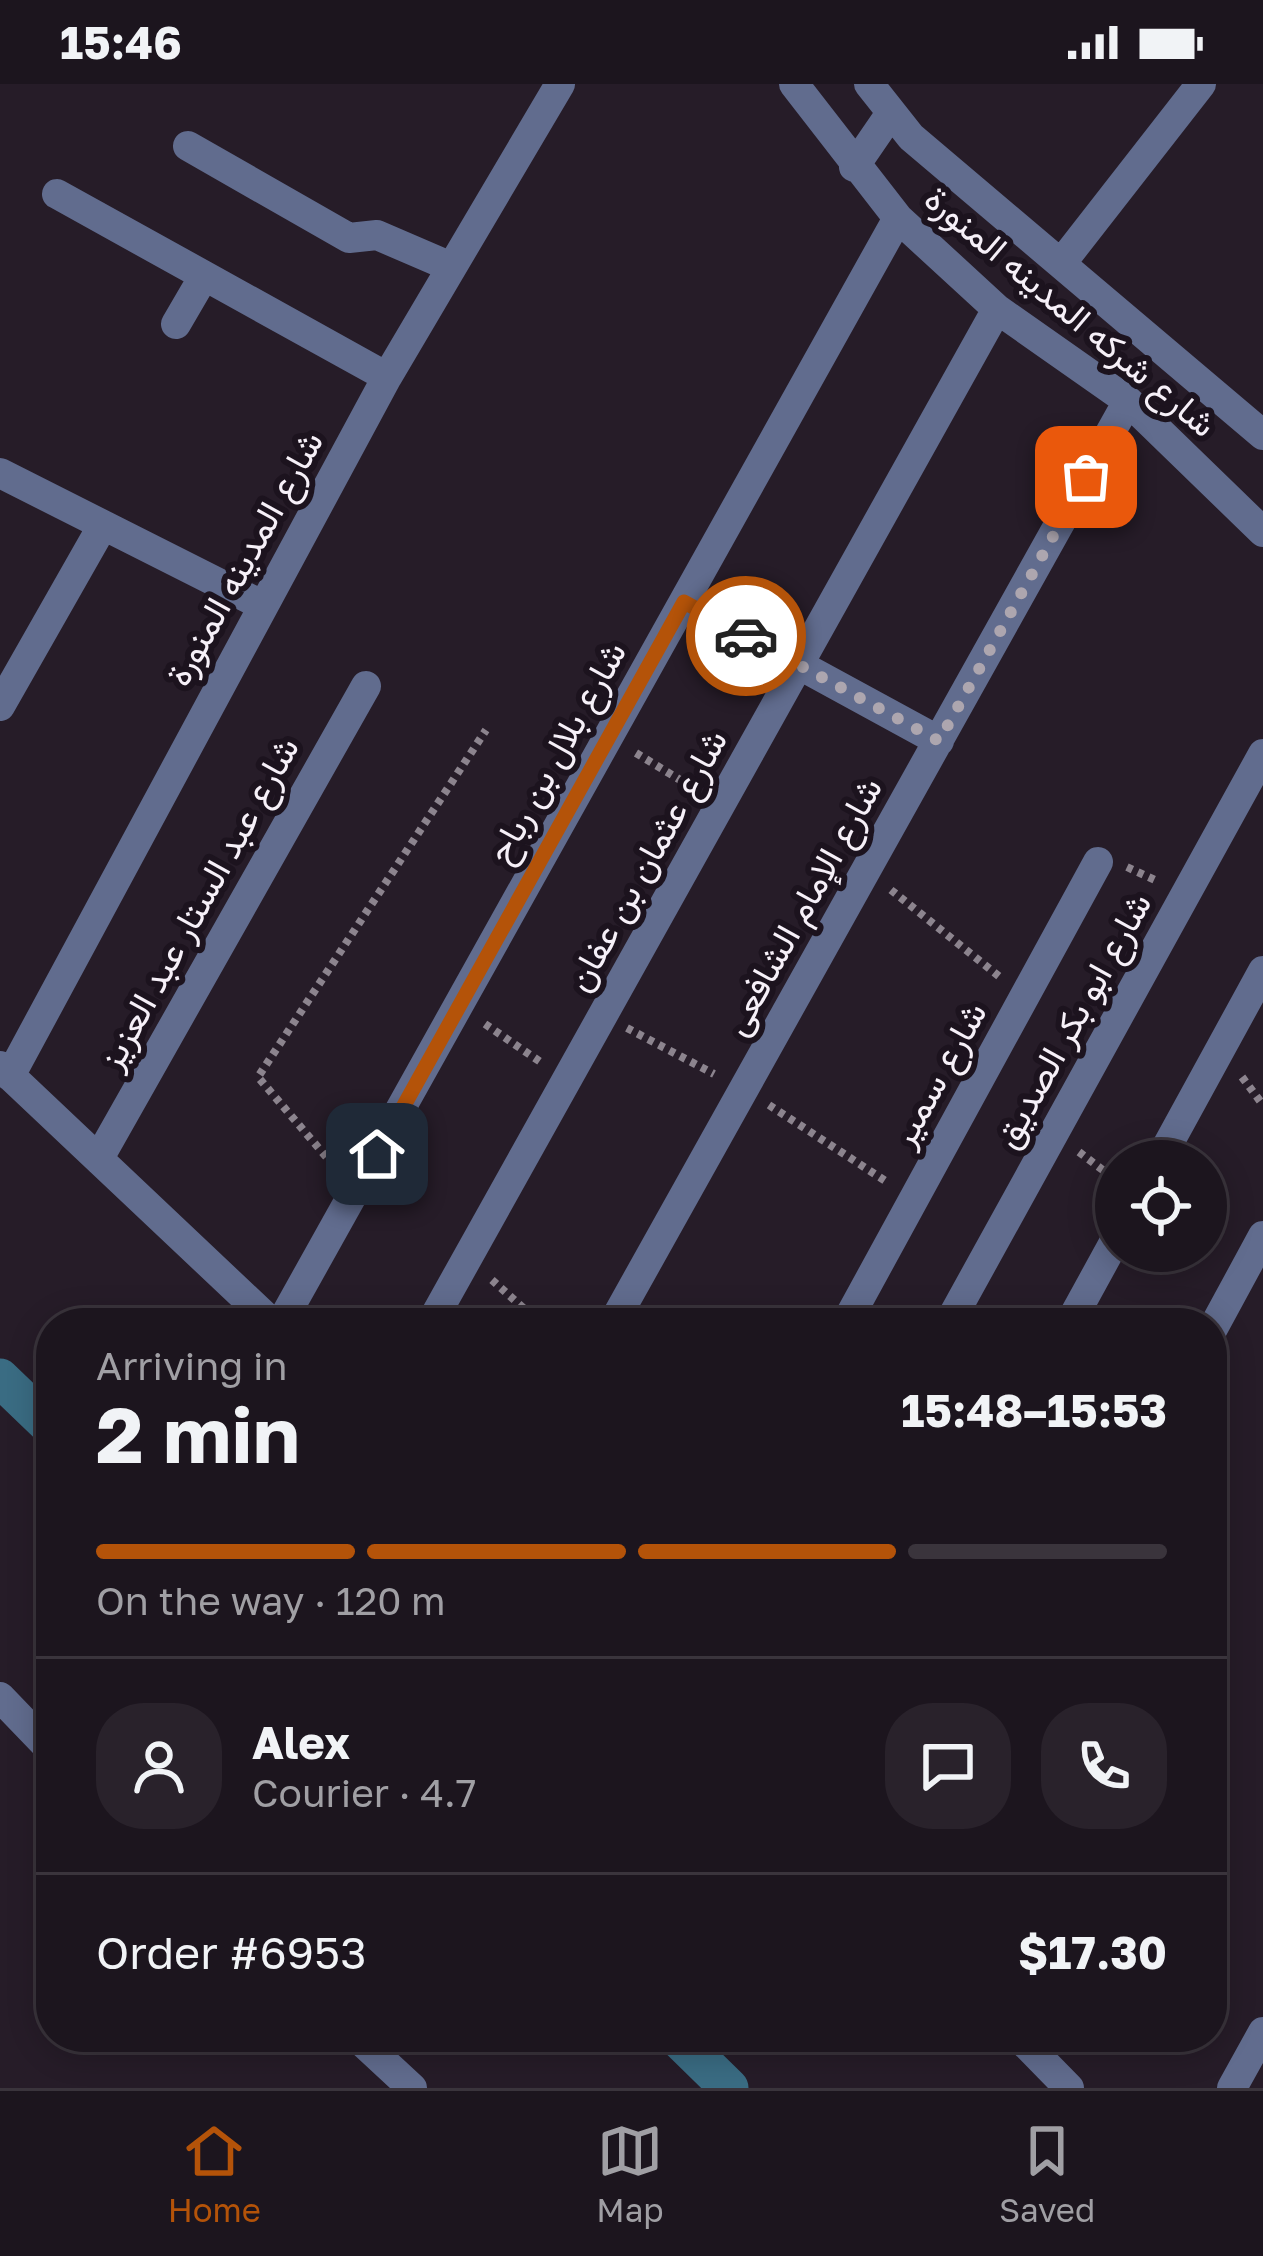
<!DOCTYPE html>
<meta charset="utf-8">
<style>
body{margin:0;font-family:"Golos Text",Vazirmatn,sans-serif;background:#29222b;color:#f1f3f6;height:100vh;display:flex;flex-direction:column;font-size:45px;white-space:nowrap}
*{box-sizing:border-box;margin:0}
p{font-size:39px;color:#a09fa4}
.icon{flex:none;width:66px;height:66px;fill:none;stroke:currentColor;stroke-width:2;stroke-linecap:round;stroke-linejoin:round}
.map{position:relative;flex:1;overflow:hidden}
.details{position:absolute;left:36px;top:1224px;width:1191px;height:744px;display:flex;flex-direction:column;background:#1c151e;border-radius:48px;box-shadow:0 6px 30px #0003,0 0 0 3px #3a343c}
.details>*{flex:none}
.controls{position:absolute;left:1095px;top:1056px;display:grid;gap:24px}
.controls a{display:grid;place-items:center;width:132px;height:132px;border-radius:50%;background:#1c151e;box-shadow:0 6px 30px #0003,0 0 0 3px #3a343c;font-size:60px}
.pin{position:absolute;display:grid;place-items:center;width:102px;height:102px;color:#fff;margin:-51px;border-radius:24px;box-shadow:0 6px 18px #0006}
.courier{position:absolute;display:grid;place-items:center;width:120px;height:120px;margin:-60px;border:9px solid #b45309;border-radius:50%;background:#fff;color:#222;box-shadow:0 3px 15px #0007}
.overview em{font-style:normal;font-weight:700}
.overview div{display:flex;flex-direction:column-reverse}
.overview{display:flex;align-items:center;justify-content:space-between;height:204px;padding:0 60px}
h1{font-size:78px;font-weight:700;line-height:90px}
.bar{display:grid;grid-template-columns:repeat(4,1fr);gap:18px 12px;align-content:center;height:144px;padding:0 60px}
.bar i{height:15px;border-radius:9px;background:#3a343c}
.bar .current{background:#b45309}
.bar p{grid-column:span 4}
.line{display:flex;align-items:center;gap:30px;padding:0 60px;border-top:3px solid #3a343c}
.line div{flex:1}
.round{display:grid;place-items:center;flex:none;width:126px;height:126px;border-radius:48px;background:#29222b}
.status{display:flex;justify-content:space-between;align-items:center;height:84px;padding:0 60px;background:#1c151e;direction:ltr}
.status svg{height:33px;fill:currentColor}
.menu{display:flex;justify-content:space-around;align-items:center;height:168px;border-top:3px solid #3a343c;background:#1c151e;font-size:33px;color:#a09fa4}
.menu a{display:grid;justify-items:center;gap:6px}
.menu .current{color:#b45309}
.map>svg:first-child{display:block}
</style>
<div class="status"><b>15:46</b><svg viewBox="0 0 49 12"><path d="M0 12V9h3v3zM5 12V6h3v6zM10 12V3h3v9zM15 12V0h3v12zM26 1h20v11H26zM47 4h2v5h-2z"/></svg></div>
<div class="map">
<svg width="1263" height="2004" viewBox="0 0 1263 2004">
<rect width="100%" height="100%" fill="#261c28"/>
<g fill="none" stroke-linecap="round" stroke-linejoin="round">
<path stroke="#3a6c83" stroke-width="39" d="M 0,1294 L 51,1343
M 677,1953 L 729,2004"/>
<path stroke="#8c848e" stroke-width="8" stroke-dasharray="6 6" stroke-linecap="butt" d="M 636,669 L 695,705
M 1127,783 L 1157,797
M 891,806 L 1001,894
M 485,940 L 542,979
M 627,944 L 714,990
M 1242,993 L 1263,1021
M 769,1021 L 887,1098
M 1079,1068 L 1116,1096
M 334,1082 L 258,993 L 486,646
M 492,1196 L 540,1239"/>
<path stroke="#616c8e" stroke-width="30" d="M 794,0 L 898,134 L 997,225 L 1128,317 L 1263,448
M 869,0 L 911,53 L 1263,351
M 188,62 L 349,154 L 377,151 L 449,182
M 854,83 L 891,29
M 57,110 L 387,293
M 1063,177 L 1201,0
M 176,240 L 204,192
M 0,389 L 262,521
M 684,518 L 939,657
M 0,622 L 103,441
M 0,982 L 272,1239
M 10,992 L 387,293 L 560,0
M 99,1074 L 366,602
M 1159,1077 L 1263,887
M 281,1239 L 898,134
M 431,1239 L 997,225
M 613,1239 L 1128,317
M 846,1239 L 1098,778
M 949,1239 L 1263,670
M 1070,1239 L 1116,1155
M 1212,1246 L 1263,1152
M 0,1613 L 51,1666
M 357,1953 L 412,2004
M 1019,1953 L 1069,2004
M 1232,2004 L 1263,1948"/>
</g>
<g fill="none" stroke-linecap="round" stroke-linejoin="round">
<path stroke="#ada6af" stroke-width="12" stroke-dasharray="0 21.6" d="M 746,552 L 939,657 L 1086,393"/>
<path stroke="#b45309" stroke-width="15" d="M 377,1070 L 684,518 L 746,552"/>
</g>
<g text-anchor="middle" stroke-width="12" stroke-linejoin="round" paint-order="stroke">
<g font-size="36" fill="#f6f0f8" stroke="#1c131e">
<text transform="translate(1071 227) rotate(40)" y="13">شارع شركه المدينه المنورة</text>
<text transform="translate(244 474) rotate(-61)" y="13">شارع المدينه المنورة</text>
<text transform="translate(556 668) rotate(-61)" y="13">شارع بلال بن رباح</text>
<text transform="translate(646 776) rotate(-61)" y="13">شارع عثمان بن عفان</text>
<text transform="translate(198 819) rotate(-61)" y="13">شارع عبد الستار عبد العزيز</text>
<text transform="translate(802 822) rotate(-61)" y="13">شارع الإمام الشافعى</text>
<text transform="translate(1072 936) rotate(-61)" y="13">شارع ابو بكر الصديق</text>
<text transform="translate(938 990) rotate(-61)" y="13">شارع سمير</text>
</g>
</g>
</svg>
<div class="controls">
<a><svg class="icon" aria-label="locate" viewBox="0 0 24 24"><circle cx="12" cy="12" r="6"/><path d="M12 2v4M12 18v4M2 12h4M18 12h4"/></svg></a>
</div>
<div class="pin" style="left:1086px;top:393px;background:#ea580c"><svg class="icon" aria-label="bag" viewBox="0 0 24 24"><path d="M5 8h14l-1 12H6zM9 8a3 3 0 0 1 6 0"/></svg></div>
<div class="pin" style="left:377px;top:1070px;background:#1f2937"><svg class="icon" aria-label="home" viewBox="0 0 24 24"><path d="M3 11l9-7 9 7M6 9v11h12V9"/></svg></div>
<div class="courier" style="left:746px;top:552px"><svg class="icon" aria-label="car" viewBox="0 0 24 24"><path d="M5 17H2v-5l4-1 3-4h7l3 4 3 1v5h-3M9 17h6M6 11h13"/><circle cx="7" cy="17" r="2"/><circle cx="17" cy="17" r="2"/></svg></div>
<section class="details">
<div class="overview"><div><h1>2 min</h1><p>Arriving in</p></div><em>15:48–15:53</em></div>
<div class="bar"><i class="current"></i><i class="current"></i><i class="current"></i><i></i><p>On the way · 120 m</p></div>
<div class="line" style="height:216px"><a class="round"><svg class="icon" aria-label="person" viewBox="0 0 24 24"><circle cx="12" cy="8" r="4"/><path d="M4 21q1-7 8-7t8 7"/></svg></a><div><b>Alex</b><p>Courier · 4.7</p></div><a class="round"><svg class="icon" aria-label="chat" viewBox="0 0 24 24"><path d="M4 5h16v11H9l-5 4z"/></svg></a><a class="round"><svg class="icon" aria-label="phone" viewBox="0 0 24 24"><path d="M5 4h4l2 5-3 2q2 4 5 5l2-3 5 2v4C11 20 4 13 5 4z"/></svg></a></div>
<div class="line" style="height:156px"><div>Order #6953</div><b>$17.30</b></div>
</section>
</div>
<nav class="menu">
<a class="current"><svg class="icon" aria-label="home" viewBox="0 0 24 24"><path d="M3 11l9-7 9 7M6 9v11h12V9"/></svg>Home</a>
<a><svg class="icon" aria-label="map" viewBox="0 0 24 24"><path d="M3 6l6-2 6 2 6-2v14l-6 2-6-2-6 2zM9 4v14M15 6v14"/></svg>Map</a>
<a><svg class="icon" aria-label="saved" viewBox="0 0 24 24"><path d="M7 4h10v16l-5-4-5 4z"/></svg>Saved</a>
</nav>
